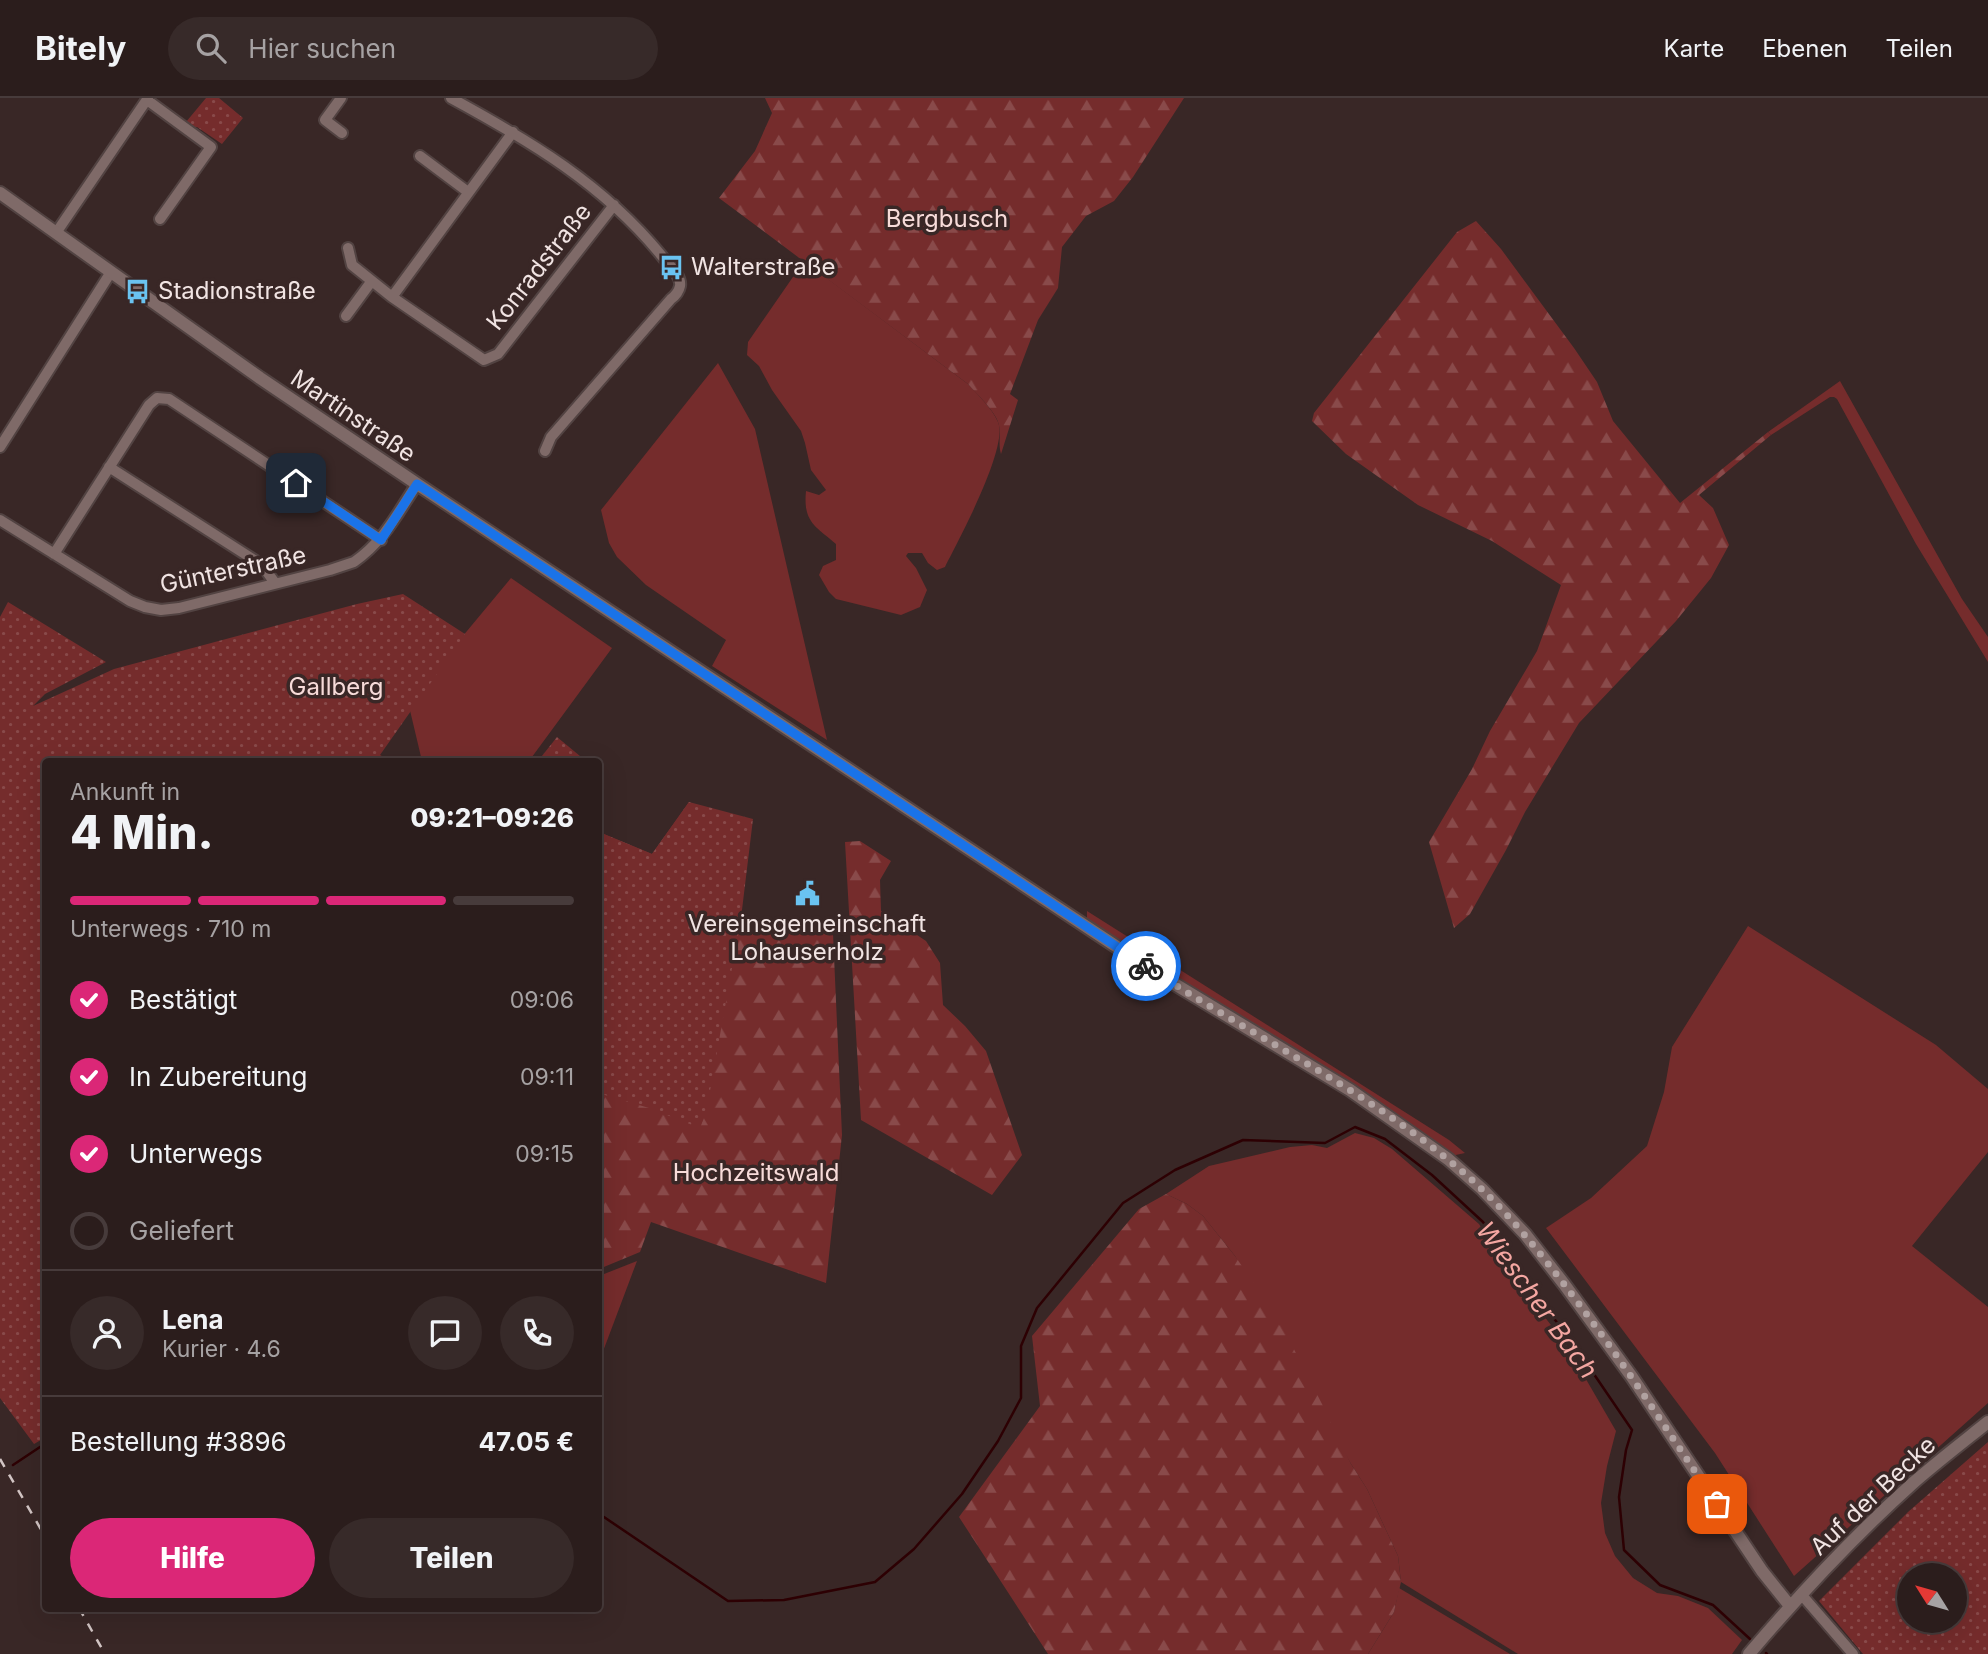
<!DOCTYPE html>
<html lang="de">
<meta charset="utf-8">
<style>
body{margin:0;font-family:Inter,sans-serif;background:#372a29;color:#f1f3f6;height:100vh;display:flex;flex-direction:column;font-size:26px;white-space:nowrap}
*{box-sizing:border-box;margin:0}
p{font-size:23px;color:#a6a2a3}
.icon{flex:none;width:38px;height:38px;fill:none;stroke:currentColor;stroke-width:2;stroke-linecap:round;stroke-linejoin:round}
.map{position:relative;flex:1;overflow:hidden}
.panel{position:absolute;left:42px;top:660px;width:560px;height:854px;display:flex;flex-direction:column;background:#2b1d1c;border-radius:7px;box-shadow:0 7px 28px #0002,0 0 0 2px #473b3b}
.panel>*{flex:none}
.needle{width:46px;rotate:307deg}
.buttons{position:absolute;left:1897px;top:1465px;display:grid;gap:14px}
.buttons a{display:grid;place-items:center;width:70px;height:70px;border-radius:50%;background:#2b1d1c;box-shadow:0 7px 28px #0002,0 0 0 2px #473b3b;font-size:35px}
.pin{position:absolute;display:grid;place-items:center;width:60px;height:60px;color:#fff;margin:-30px;border-radius:14px;box-shadow:0 4px 10px #0006}
.courier{position:absolute;display:grid;place-items:center;width:70px;height:70px;margin:-35px;border:5px solid #1a73e8;border-radius:50%;background:#fff;color:#222;box-shadow:0 2px 9px #0007}
.head em{font-style:normal;font-weight:800}
.head div{display:flex;flex-direction:column-reverse}
.head{display:flex;align-items:center;justify-content:space-between;height:119px;padding:0 28px}
h1{font-size:46px;font-weight:800;line-height:52px}
.bar{display:grid;grid-template-columns:repeat(4,1fr);gap:10px 7px;align-content:center;height:84px;padding:0 28px}
.bar i{height:9px;border-radius:5px;background:#473b3b}
.bar .active{background:#db2777}
.bar p{grid-column:span 4}
.line{display:flex;align-items:center;gap:18px;padding:0 28px;border-top:2px solid #473b3b}
.line div{flex:1}
.round{display:grid;place-items:center;flex:none;width:74px;height:74px;border-radius:37px;background:#372a29}
ol{padding:0 28px;list-style:none}
li{display:flex;align-items:center;gap:21px;height:77px}
li p{margin-inline-start:auto}
li .icon{padding:7px;border-radius:50%;background:#db2777;color:#fff;stroke-width:4}
li:last-child{color:#a6a2a3}
li i{width:38px;height:38px;border:4px solid #473b3b;border-radius:50%}
.cta{display:flex;gap:14px;margin-top:auto;padding:14px 28px}
.cta a{flex:1;height:80px;border-radius:42px;background:#db2777;color:#fff;font-size:28px;font-weight:800;line-height:80px;text-align:center}
.cta a+a{background:#372a29;color:#f1f3f6}
header{display:flex;align-items:center;gap:42px;box-sizing:border-box;height:98px;padding:0 35px;background:#2b1d1c;border-bottom:2px solid #473b3b}
header strong{font-size:33px}
nav{display:flex;gap:38px;margin-inline-start:auto;font-size:24px}
.search{width:490px;height:63px;background:#372a29;display:flex;align-items:center;gap:18px;box-sizing:border-box;padding:0 24px;border-radius:38px;color:#a6a2a3;font-size:26px}
.map>svg:first-child{display:block}
</style>
<header>
<strong>Bitely</strong>
<div class="search"><svg class="icon" aria-label="search" viewBox="0 0 24 24"><circle cx="10" cy="10" r="6"/><path d="M15 15l6 6"/></svg>Hier suchen</div>
<nav><a>Karte</a><a>Ebenen</a><a>Teilen</a></nav>
</header>
<div class="map">
<svg width="1988" height="1556" viewBox="0 0 1988 1556">
<defs>
<pattern id="forest-firs" width="22" height="20" patternUnits="userSpaceOnUse" patternTransform="scale(1.75)"><rect width="22" height="20" fill="#752c2c"/><path d="M5 1l3.5 6h-7zM16 11l3.5 6h-7z" fill="#894a4a"/></pattern>
<pattern id="park-dots" width="8" height="8" patternUnits="userSpaceOnUse" patternTransform="scale(1.75)"><rect width="8" height="8" fill="#752c2c"/><path d="M2 2h.1M6 6h.1" fill="none" stroke="#894a4a" stroke-width="1.8" stroke-linecap="round"/></pattern>
</defs>
<rect width="100%" height="100%" fill="#392726"/>
<path fill="#752c2c" d="M 804,163 L 968,286 C 978,297 992,310 998,324 C 1009,349 958,443 945,469 L 937,472 L 928,465 L 922,455 L 908,455 L 906,458 L 916,470 L 927,492 L 920,509 L 901,517 L 836,501 L 829,494 L 819,477 L 823,468 L 836,462 L 836,446 C 815,428 803,424 806,393 L 819,397 L 826,392 L 811,372 L 805,345 L 801,333 L 772,292 L 759,268 L 747,257 L 748,244 Z
M 718,265 L 755,331 L 827,642 L 712,568 L 726,542 L 646,487 L 617,459 L 609,445 L 601,412 Z
M 1840,283 L 1962,501 L 1988,539 L 1988,564 L 1916,446 L 1837,301 L 1834,299 L 1830,299 L 1771,337 L 1768,334 Z
M 511,480 L 612,550 L 529,663 L 422,663 L 408,604 Z
M 1087,813 L 1449,1042 L 1465,1055 L 1451,1058 L 1087,821 Z
M 1748,828 L 1936,947 L 1988,991 L 1988,1054 L 1912,1148 L 1988,1209 L 1988,1305 L 1794,1478 L 1715,1355 L 1546,1130 L 1591,1100 L 1647,1048 L 1664,994 L 1672,949 Z
M 1355,1035 L 1374,1040 L 1392,1051 L 1479,1126 L 1511,1176 L 1565,1245 L 1616,1333 L 1607,1368 L 1601,1405 L 1605,1435 L 1615,1458 L 1633,1480 L 1657,1495 L 1678,1498 L 1708,1510 L 1742,1542 L 1732,1556 L 1518,1556 L 1401,1484 L 1398,1458 L 1367,1391 L 1351,1366 L 1235,1158 L 1203,1118 L 1187,1106 L 1166,1096 L 1209,1068 L 1290,1049 L 1312,1047 L 1327,1050 Z
M 637,1163 L 599,1264 L 599,1178 Z
M 1399,1490 L 1510,1556 L 1368,1556 L 1394,1514 Z"/>
<path fill="url(#forest-firs)" d="M 765,0 L 1184,0 L 1133,79 L 1114,103 L 1086,118 L 1062,149 L 1058,190 L 1038,222 L 1010,296 L 1018,302 L 1001,356 C 998,345 1001,337 999,327 C 997,315 977,296 968,286 L 719,100 L 755,53 L 772,15 Z
M 1476,123 L 1501,151 L 1574,250 L 1597,284 L 1613,323 L 1680,405 L 1768,334 L 1771,337 L 1699,397 L 1713,410 L 1729,447 L 1711,480 L 1676,523 L 1579,625 L 1525,714 L 1506,752 L 1470,816 L 1454,830 L 1429,744 L 1472,671 L 1490,633 L 1537,553 L 1561,487 L 1492,443 L 1418,407 L 1346,356 L 1312,323 L 1314,315 L 1457,134 Z
M 689,704 L 732,818 L 833,836 L 842,1037 L 826,1185 L 651,1124 L 640,1154 L 599,1171 L 599,734 L 652,756 Z
M 860,743 L 891,763 L 880,782 L 881,813 L 926,843 L 940,865 L 943,907 L 965,928 L 986,953 L 1022,1057 L 992,1097 L 861,1022 L 845,744 Z
M 1166,1096 L 1187,1106 L 1203,1118 L 1235,1158 L 1279,1222 L 1322,1306 L 1351,1366 L 1367,1391 L 1398,1458 L 1401,1484 L 1394,1514 L 1368,1556 L 1048,1556 L 959,1419 L 1040,1308 L 1032,1238 L 1139,1111 Z"/>
<path fill="url(#park-dots)" fill-rule="evenodd" d="M 206,0 L 219,0 L 243,20 L 222,46 L 197,29 L 193,30 L 186,24 Z
M 403,496 L 465,536 L 380,657 L 391,663 L 46,663 L 46,1339 L 34,1346 L 0,1300 L 0,519 L 8,504 L 106,564 L 45,596 L 33,608 L 114,571 L 357,506 Z
M 557,639 L 586,663 L 538,663 Z
M 689,704 L 753,721 L 741,820 L 706,1015 L 700,1030 L 649,1010 L 598,995 L 599,734 L 652,756 Z
M 1988,1344 L 1988,1556 L 1863,1556 L 1819,1503 L 1908,1414 ZM 1909,1477 L 1955,1477 L 1955,1522 L 1909,1522 Z"/>
<g fill="none" stroke-linecap="round" stroke-linejoin="round">
<path stroke="#2d0003" stroke-width="2.5" d="M 13,1367 L 46,1345
M 598,1415 L 728,1503 L 784,1502 L 875,1484 L 914,1451 L 962,1396 L 998,1343 L 1021,1300 L 1021,1248 L 1037,1210 L 1123,1105 L 1175,1072 L 1243,1042 L 1325,1045 L 1355,1029 L 1385,1041 L 1432,1077 L 1483,1124 L 1516,1172 L 1570,1241 L 1632,1332 L 1626,1352 L 1619,1399 L 1624,1452 L 1660,1487 L 1713,1507 L 1750,1541
M 1766,1555 L 1767,1556"/>
<defs>
<path id="minor" d="M 341,0 L 325,22 L 342,35
M 451,0 C 530,43 603,86 661,157 C 667,165 682,177 680,188 C 679,193 675,198 671,201 L 551,339 L 545,353
M 147,2 L 211,49 L 160,121
M 513,34 L 392,199 L 484,262 L 498,256 L 614,107
M 420,58 L 468,94
M 56,135 L 148,0
M 348,150 L 352,167 L 392,199
M 346,218 L 371,184
M 0,349 L 111,174
M 109,369 L 262,467 L 275,485
M 0,422 L 130,503 L 145,509 L 161,512 L 179,510 L 330,472 L 354,464 C 384,443 397,416 417,386
M 54,456 L 149,307 L 157,300 L 169,301 L 381,442
M 1801,1496 L 1853,1556"/>
<path id="tertiary" d="M 0,95 L 260,280 L 417,386 L 1158,876 L 1350,992 L 1448,1061 L 1482,1091 L 1525,1136 L 1564,1186 L 1632,1279 L 1762,1473 L 1790,1508
M 1749,1556 C 1800,1496 1854,1438 1913,1385 C 1937,1364 1963,1344 1988,1324"/>
</defs>
<use href="#minor" stroke="#524342" stroke-width="14"/>
<use href="#tertiary" stroke="#524342" stroke-width="16"/>
<use href="#minor" stroke="#7f6a68" stroke-width="10"/>
<use href="#tertiary" stroke="#7f6a68" stroke-width="12"/>
<path stroke="#d2c5c4" stroke-width="2.5" stroke-dasharray="9 9" stroke-linecap="butt" d="M 0,1361 L 46,1440
M 79,1510 L 105,1556"/>
</g>
<g fill="none" stroke-linecap="round" stroke-linejoin="round">
<path stroke="#b1a2a1" stroke-width="7" stroke-dasharray="0 12.6" d="M 1146,868 C 1251,938 1368,992 1464,1075 C 1507,1112 1542,1157 1576,1202 C 1626,1268 1671,1338 1717,1406"/>
<path stroke="#1a73e8" stroke-width="9" d="M 296,385 L 381,442 L 417,386 L 1146,868"/>
</g>
<defs>
<symbol id="bus-bare" viewBox="-9 -9 18 18"><path d="M-5-6H5V4H4V6H2V4H-2V6H-4V4H-5ZM-3.5-4V0h7V-4ZM-3.5 1.2v1.5H-2V1.2ZM2 1.2v1.5H3.5V1.2Z" fill="#6ac3f1" stroke="#392726" stroke-width="2.5" paint-order="stroke"/></symbol>
<symbol id="civic-bare" viewBox="-9 -9 18 18"><path d="M-.6-6.5H3V-4.5H.6V-3L4-1V1h2V6H-6V1h2V-1L-.6-3ZM-1.2 2.5V6h2.4V2.5Z" fill="#6ac3f1" stroke="#392726" stroke-width="2.5" paint-order="stroke"/></symbol>
</defs>
<g fill-rule="evenodd">
<use href="#bus-bare" x="654" y="152" width="35" height="35"/>
<use href="#bus-bare" x="120" y="176" width="35" height="35"/>
<use href="#civic-bare" x="790" y="778" width="35" height="35"/>
</g>
<g text-anchor="middle" stroke-width="7" stroke-linejoin="round" paint-order="stroke">
<g font-size="24" fill="#f7dbd9" stroke="#392726">
<text x="947" y="129">Bergbusch</text>
<text x="336" y="597">Gallberg</text>
<text x="756" y="1083">Hochzeitswald</text>
</g>
<g font-size="24" fill="#f1e4e3" stroke="#392726">
<text transform="translate(539 169) rotate(-52)" y="8">Konradstraße</text>
<text transform="translate(353 318) rotate(34)" y="8">Martinstraße</text>
<text transform="translate(233 472) rotate(-12)" y="8">Günterstraße</text>
<text transform="translate(1873 1398) rotate(-43)" y="8">Auf der Becke</text>
</g>
<g font-size="24" fill="#f1e4e3" stroke="#392726" text-anchor="start">
<text x="691" y="177">Walterstraße</text>
<text x="158" y="201">Stadionstraße</text>
<text x="807" y="834" text-anchor="middle">Vereinsgemeinschaft<tspan x="807" dy="28">Lohauserholz</tspan></text>
</g>
<g font-size="26" font-style="italic" fill="#f5a7a2" stroke="#392726">
<text transform="translate(1537 1202) rotate(54)" y="9">Wiescher Bach</text>
</g>
</g>
</svg>
<div class="buttons">
<a><svg class="needle" viewBox="-14 -14 28 28"><path d="M0-13l5 13h-10z" fill="#e53935"/><path d="M0 13l5-13h-10z" fill="#a6a2a3"/></svg></a>
</div>
<div class="pin" style="left:1717px;top:1406px;background:#ea580c"><svg class="icon" aria-label="bag" viewBox="0 0 24 24"><path d="M5 8h14l-1 12H6zM9 8a3 3 0 0 1 6 0"/></svg></div>
<div class="pin" style="left:296px;top:385px;background:#1f2937"><svg class="icon" aria-label="home" viewBox="0 0 24 24"><path d="M3 11l9-7 9 7M6 9v11h12V9"/></svg></div>
<div class="courier" style="left:1146px;top:868px"><svg class="icon" aria-label="bike" viewBox="0 0 24 24"><circle cx="6" cy="16" r="4"/><circle cx="18" cy="16" r="4"/><path d="M6 16l4-8h5l3 8M10 8l3 8H6M13 5h3"/></svg></div>
<section class="panel">
<div class="head"><div><h1>4 Min.</h1><p>Ankunft in</p></div><em>09:21–09:26</em></div>
<div class="bar"><i class="active"></i><i class="active"></i><i class="active"></i><i></i><p>Unterwegs · 710 m</p></div>
<ol>
<li><svg class="icon" aria-label="check" viewBox="0 0 24 24"><path d="M5 12l5 5 9-10"/></svg>Bestätigt<p>09:06</p></li>
<li><svg class="icon" aria-label="check" viewBox="0 0 24 24"><path d="M5 12l5 5 9-10"/></svg>In Zubereitung<p>09:11</p></li>
<li><svg class="icon" aria-label="check" viewBox="0 0 24 24"><path d="M5 12l5 5 9-10"/></svg>Unterwegs<p>09:15</p></li>
<li><i></i>Geliefert</li>
</ol>
<div class="line" style="height:126px"><a class="round"><svg class="icon" aria-label="person" viewBox="0 0 24 24"><circle cx="12" cy="8" r="4"/><path d="M4 21q1-7 8-7t8 7"/></svg></a><div><b>Lena</b><p>Kurier · 4.6</p></div><a class="round"><svg class="icon" aria-label="chat" viewBox="0 0 24 24"><path d="M4 5h16v11H9l-5 4z"/></svg></a><a class="round"><svg class="icon" aria-label="phone" viewBox="0 0 24 24"><path d="M5 4h4l2 5-3 2q2 4 5 5l2-3 5 2v4C11 20 4 13 5 4z"/></svg></a></div>
<div class="line" style="height:91px"><div>Bestellung #3896</div><b>47.05 €</b></div>
<div class="cta"><a>Hilfe</a><a>Teilen</a></div>
</section>
</div>
